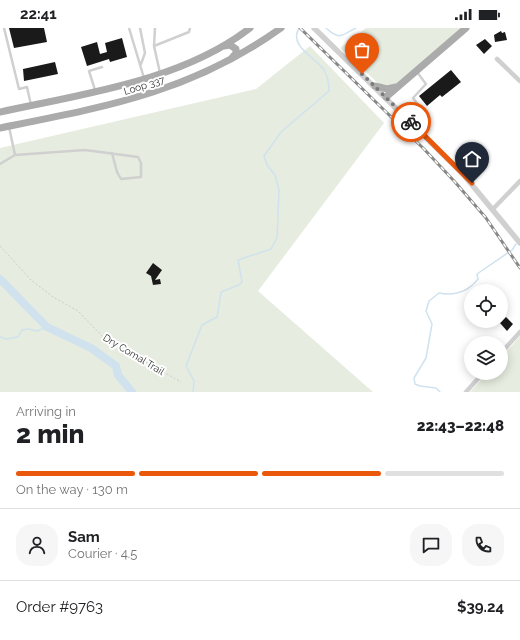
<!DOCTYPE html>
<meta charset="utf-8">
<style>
body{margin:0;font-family:Raleway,sans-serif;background:#f6f6f6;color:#202124;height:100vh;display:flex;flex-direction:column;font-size:15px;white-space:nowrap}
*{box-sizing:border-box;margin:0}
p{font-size:13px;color:#757577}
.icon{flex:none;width:22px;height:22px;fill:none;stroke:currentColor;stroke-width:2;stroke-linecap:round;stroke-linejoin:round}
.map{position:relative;height:364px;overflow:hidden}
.details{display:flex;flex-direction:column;background:#fff;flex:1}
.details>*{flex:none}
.buttons{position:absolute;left:464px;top:256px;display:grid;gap:8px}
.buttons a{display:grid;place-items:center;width:44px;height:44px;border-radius:50%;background:#fff;box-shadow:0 2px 10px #0003;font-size:20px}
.pin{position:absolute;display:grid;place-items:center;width:34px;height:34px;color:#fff;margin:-41px -17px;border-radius:50% 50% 50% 0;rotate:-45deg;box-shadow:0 0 4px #0007}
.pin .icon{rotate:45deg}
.courier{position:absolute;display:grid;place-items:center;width:40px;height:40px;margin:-20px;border:3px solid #ea580c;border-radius:50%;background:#fff;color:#222;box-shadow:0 1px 5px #0007}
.headline em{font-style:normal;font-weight:800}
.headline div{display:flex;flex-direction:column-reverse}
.headline{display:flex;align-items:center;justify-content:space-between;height:68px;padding:0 16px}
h1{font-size:26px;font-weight:800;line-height:30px}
.bar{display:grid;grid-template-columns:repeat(4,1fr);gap:6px 4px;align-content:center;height:48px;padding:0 16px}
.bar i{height:5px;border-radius:3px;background:#e0e0e0}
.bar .on{background:#ea580c}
.bar p{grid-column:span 4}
.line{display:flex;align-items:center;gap:10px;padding:0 16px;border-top:1px solid #e0e0e0}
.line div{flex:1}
.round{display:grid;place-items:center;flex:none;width:42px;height:42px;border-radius:16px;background:#f6f6f6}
.status{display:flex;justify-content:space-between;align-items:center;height:28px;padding:0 20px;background:#fff;direction:ltr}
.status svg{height:11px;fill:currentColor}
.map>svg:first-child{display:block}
</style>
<div class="status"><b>22:41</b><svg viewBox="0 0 49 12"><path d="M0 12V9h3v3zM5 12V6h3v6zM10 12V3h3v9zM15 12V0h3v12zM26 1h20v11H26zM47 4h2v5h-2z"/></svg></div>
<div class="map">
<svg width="520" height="364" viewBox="0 0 520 364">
<rect width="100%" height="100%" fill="#fff"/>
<path fill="#e6ecdf" d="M 366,0 L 461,0 L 402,53 L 392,58 L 380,57 L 340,20 Z
M 310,18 L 384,95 L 258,263 L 373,364 L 0,364 L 0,120 L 256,61 Z
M 520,308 L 520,364 L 470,364 L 487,345 L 501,345 L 501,330 Z"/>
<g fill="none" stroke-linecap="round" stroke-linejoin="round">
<path stroke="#cfe2ee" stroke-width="1.5" d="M 326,0 C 340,13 342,7 356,0
M 0,309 L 6,311 L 18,309 L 22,302 L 29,301 L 37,303 L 47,299
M 193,364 L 194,353 L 186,338 L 202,297 L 217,289 L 221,264 L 239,257 L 242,254 L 238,232 L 271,221 L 277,210 L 279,162 L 275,147 L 267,137 L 264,128 L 281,104 L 329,63 C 329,55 328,49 324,42 C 316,30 288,18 299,0
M 440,364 L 436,360 L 420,358 L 415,356 L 414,350 L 426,330 L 432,296 L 426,283 L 429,273 L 439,265 C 455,268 468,264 478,251 L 477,246 L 512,222 L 516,216"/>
<path stroke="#cfe2ee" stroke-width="8" d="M 0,251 L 47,299 L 91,320 L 116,338 L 118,347 L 132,364"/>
</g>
<path fill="#1a1a1a" d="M 9,0 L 44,0 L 47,14 L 14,20 Z
M 501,3 L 502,5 L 505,4 L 507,12 L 495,14 L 494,7 Z
M 122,10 L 127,29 L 110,34 L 109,31 L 87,38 L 81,19 L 97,14 L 100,26 L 107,24 L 105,15 Z
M 485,11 L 492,18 L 484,26 L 476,17 Z
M 55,34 L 58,46 L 24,53 L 23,41 Z
M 451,42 L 461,54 L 442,69 L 440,67 L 427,78 L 419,68 Z
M 153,235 L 162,242 L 155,252 L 160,251 L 161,256 L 153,257 L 151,248 L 146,245 Z
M 506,289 L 513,296 L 507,303 L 500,295 Z"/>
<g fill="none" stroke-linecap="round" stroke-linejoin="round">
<path stroke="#cdcdcd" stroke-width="1" stroke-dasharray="2 2" stroke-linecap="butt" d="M 0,218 L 31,252 L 53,269 L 78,283 L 104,310 L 181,354"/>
<path stroke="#d0d0d0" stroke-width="2.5" d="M 4,0 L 19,61 L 27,59 L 31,77
M 129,0 L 144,50
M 140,0 L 145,25 L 141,36
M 155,0 L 154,18 L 160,45
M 154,18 L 189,4 L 190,0
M 417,44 L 426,56 L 413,70 L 423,83
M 95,62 L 89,43 L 102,39
M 9,99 L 15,127
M 0,136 L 15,127 L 85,122 L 138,129 L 141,135 L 141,149 L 121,151 L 117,144 L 112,125"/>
<path stroke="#d0d0d0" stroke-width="4.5" d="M 497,31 L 520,53
M 493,181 L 520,153
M 501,325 L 520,304
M 466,364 L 483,345"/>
<path stroke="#d0d0d0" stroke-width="5.5" d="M 314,0 L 463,146 L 520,215"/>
<path stroke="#ababab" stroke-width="7" d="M 224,18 L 230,17 L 236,21 L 236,25 L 231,31
M 375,58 L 387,61 L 396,59
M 386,69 L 466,0
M 0,84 C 82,66 182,53 250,0
M 0,100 C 105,79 192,64 281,0"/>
<defs>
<path id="rail" d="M 300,0 L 424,121 L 455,154 L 486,190 L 520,240"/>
</defs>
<use href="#rail" stroke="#888" stroke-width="3"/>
<use href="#rail" stroke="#fff" stroke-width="1.5" stroke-dasharray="4.5" stroke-linecap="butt"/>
</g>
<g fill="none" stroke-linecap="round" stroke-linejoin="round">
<path stroke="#7a7a7a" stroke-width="4" stroke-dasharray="0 7.2" d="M 362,46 L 411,94"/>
<path stroke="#ea580c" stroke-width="5" d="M 411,94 L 472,155"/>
</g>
<g text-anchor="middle" stroke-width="4" stroke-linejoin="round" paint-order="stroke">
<g font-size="10" fill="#333" stroke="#fff">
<text transform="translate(144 57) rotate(-17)" y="4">Loop 337</text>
<text transform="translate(134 326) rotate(31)" y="4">Dry Comal Trail</text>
</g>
</g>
</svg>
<div class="buttons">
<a><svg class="icon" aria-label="locate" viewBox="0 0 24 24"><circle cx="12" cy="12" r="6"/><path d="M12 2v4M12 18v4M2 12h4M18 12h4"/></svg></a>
<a><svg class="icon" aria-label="layers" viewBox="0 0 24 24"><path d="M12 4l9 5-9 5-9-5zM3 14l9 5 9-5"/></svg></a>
</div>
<div class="pin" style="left:362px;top:46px;background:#ea580c"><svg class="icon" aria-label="bag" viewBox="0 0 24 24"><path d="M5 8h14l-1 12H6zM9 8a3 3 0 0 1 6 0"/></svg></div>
<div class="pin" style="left:472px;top:155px;background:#1f2937"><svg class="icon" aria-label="home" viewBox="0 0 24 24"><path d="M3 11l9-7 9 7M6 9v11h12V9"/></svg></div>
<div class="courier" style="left:411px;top:94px"><svg class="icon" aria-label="bike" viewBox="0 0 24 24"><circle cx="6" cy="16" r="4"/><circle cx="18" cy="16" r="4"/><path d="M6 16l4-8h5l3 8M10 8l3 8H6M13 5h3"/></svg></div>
</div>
<section class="details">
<div class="headline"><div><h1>2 min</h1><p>Arriving in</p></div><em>22:43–22:48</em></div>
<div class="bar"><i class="on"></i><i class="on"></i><i class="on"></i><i></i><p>On the way · 130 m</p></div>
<div class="line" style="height:72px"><a class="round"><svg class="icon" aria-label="person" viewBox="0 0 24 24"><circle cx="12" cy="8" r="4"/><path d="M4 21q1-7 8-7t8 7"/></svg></a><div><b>Sam</b><p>Courier · 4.5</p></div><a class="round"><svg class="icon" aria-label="chat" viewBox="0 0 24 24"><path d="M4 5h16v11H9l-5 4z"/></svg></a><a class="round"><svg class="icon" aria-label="phone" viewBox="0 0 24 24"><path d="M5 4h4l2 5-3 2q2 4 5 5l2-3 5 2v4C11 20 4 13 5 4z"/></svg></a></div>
<div class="line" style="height:52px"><div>Order #9763</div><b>$39.24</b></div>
</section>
